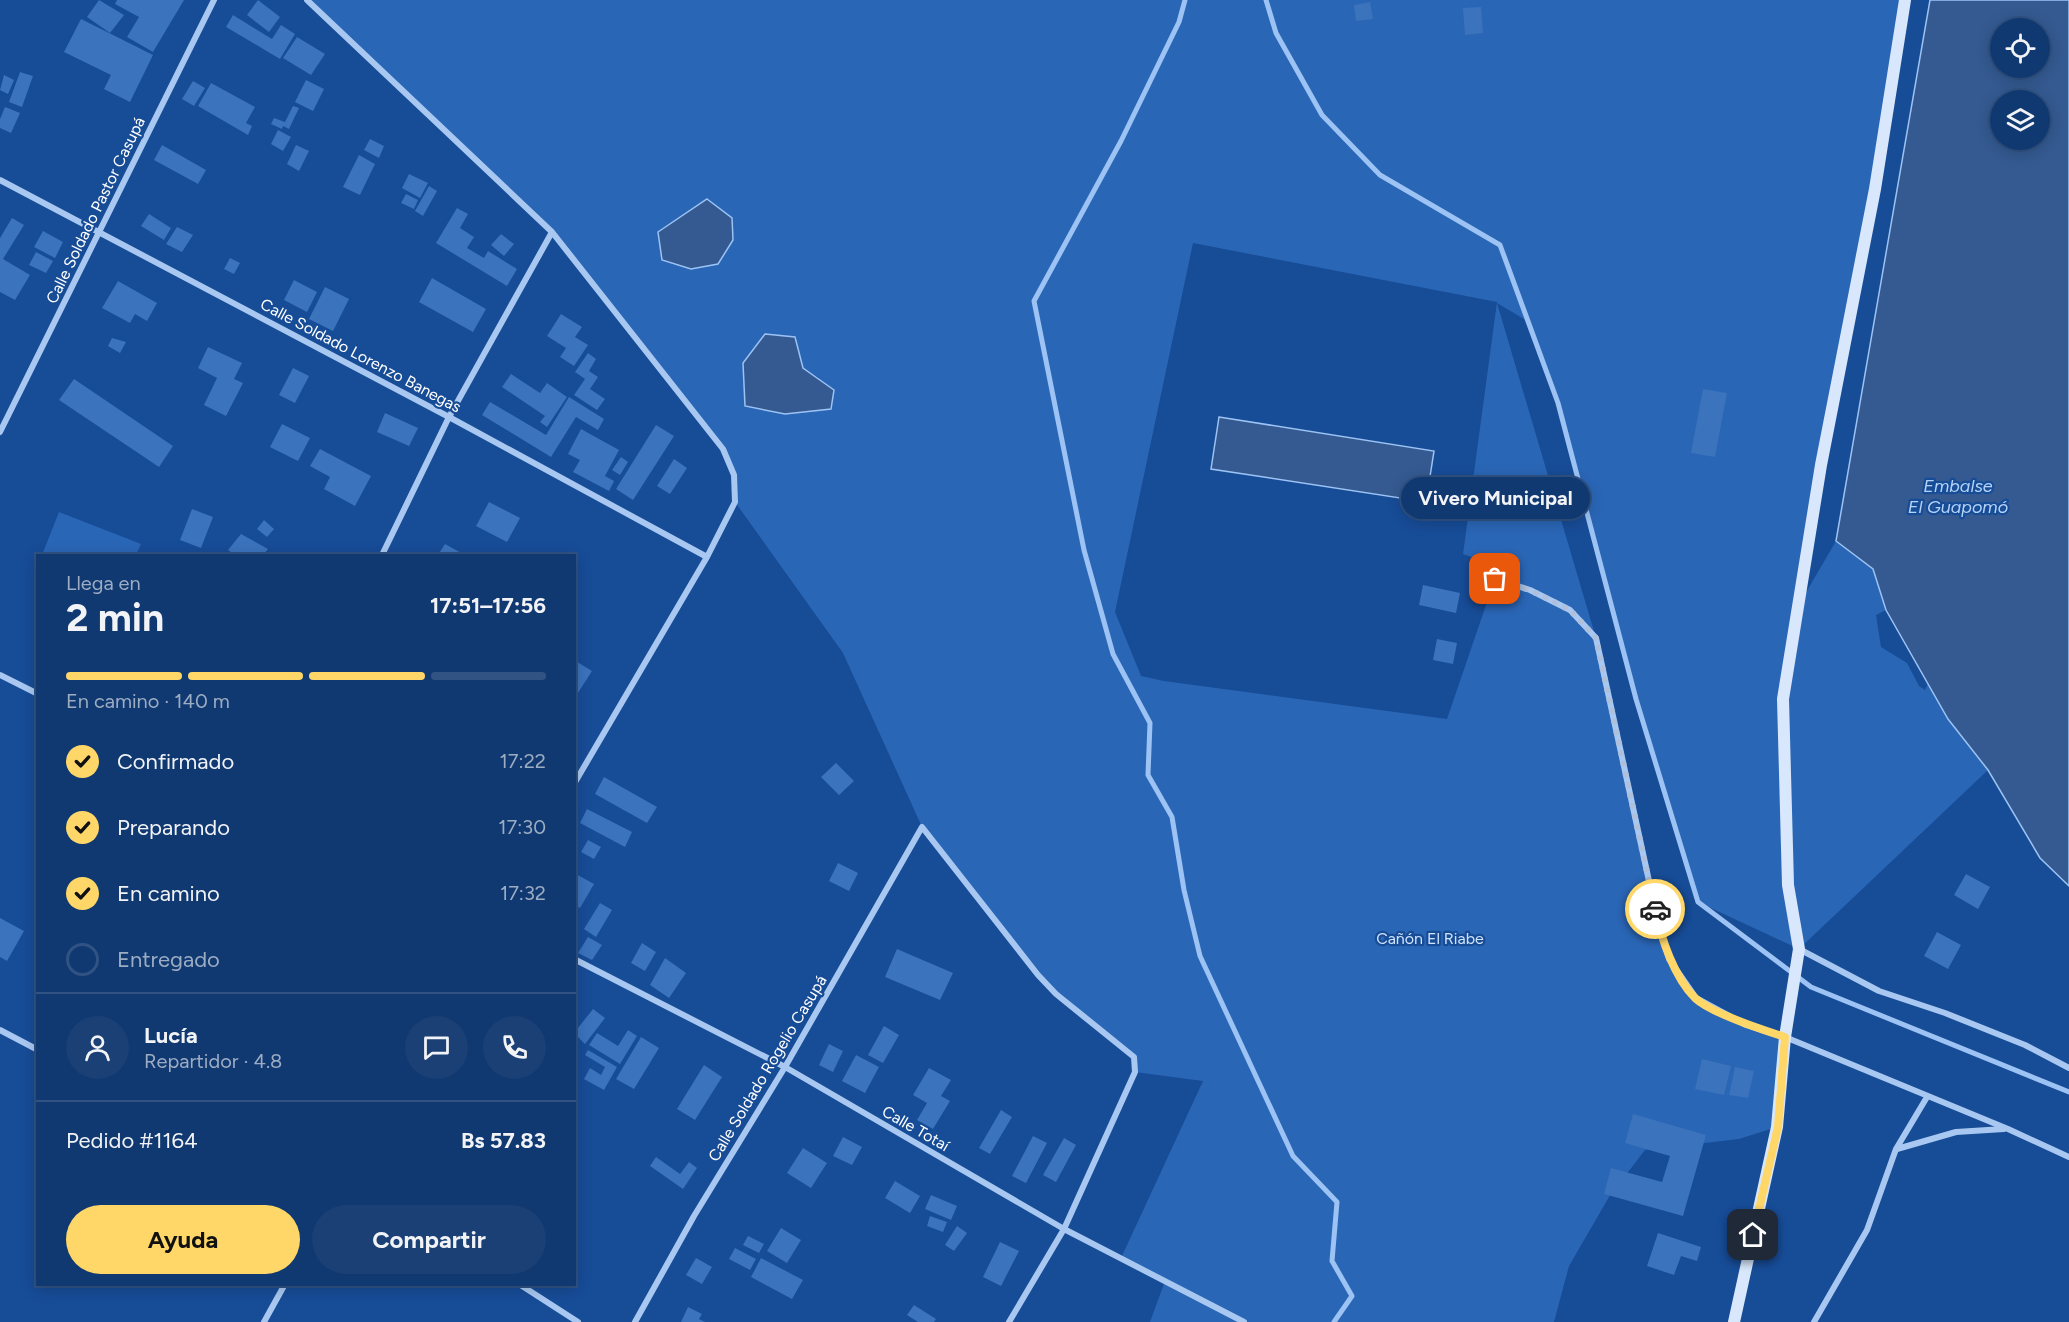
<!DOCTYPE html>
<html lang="es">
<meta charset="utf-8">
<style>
body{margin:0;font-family:Figtree,sans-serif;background:#1a4076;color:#f1f3f6;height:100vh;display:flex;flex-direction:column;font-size:22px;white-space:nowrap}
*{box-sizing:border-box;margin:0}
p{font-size:20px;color:#9cacc3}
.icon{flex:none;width:33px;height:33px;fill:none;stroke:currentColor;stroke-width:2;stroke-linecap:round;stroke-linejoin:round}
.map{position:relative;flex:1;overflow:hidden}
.drawer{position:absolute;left:36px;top:554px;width:540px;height:732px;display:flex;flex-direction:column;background:#113971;border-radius:0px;box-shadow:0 3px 15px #0003,0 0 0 2px #305384}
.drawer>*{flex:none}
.tools{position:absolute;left:1990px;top:18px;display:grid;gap:12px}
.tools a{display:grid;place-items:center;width:60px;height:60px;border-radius:50%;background:#113971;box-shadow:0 3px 15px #0003,0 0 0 2px #305384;font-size:30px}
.pin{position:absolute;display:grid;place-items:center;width:51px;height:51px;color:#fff;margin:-26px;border-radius:12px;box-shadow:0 3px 9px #0006}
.courier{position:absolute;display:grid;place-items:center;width:60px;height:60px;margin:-30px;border:4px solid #ffd769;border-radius:50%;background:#fff;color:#222;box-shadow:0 2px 8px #0007}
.bubble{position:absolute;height:42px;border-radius:21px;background:#113971;box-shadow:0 3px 15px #0003,0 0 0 2px #305384;font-size:20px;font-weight:700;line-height:42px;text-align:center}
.overview em{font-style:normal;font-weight:700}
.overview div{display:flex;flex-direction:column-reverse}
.overview{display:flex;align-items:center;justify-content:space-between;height:102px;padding:0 30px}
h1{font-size:39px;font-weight:700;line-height:45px}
.bar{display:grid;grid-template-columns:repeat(4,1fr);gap:9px 6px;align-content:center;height:72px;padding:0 30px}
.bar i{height:8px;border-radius:4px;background:#305384}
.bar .active{background:#ffd769}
.bar p{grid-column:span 4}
.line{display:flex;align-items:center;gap:15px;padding:0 30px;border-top:2px solid #305384}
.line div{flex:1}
.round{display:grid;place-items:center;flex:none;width:63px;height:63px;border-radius:32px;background:#1a4076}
ol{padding:0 30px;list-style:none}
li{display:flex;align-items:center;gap:18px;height:66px}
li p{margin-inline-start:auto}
li .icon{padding:6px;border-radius:50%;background:#ffd769;color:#111;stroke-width:4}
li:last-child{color:#9cacc3}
li i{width:33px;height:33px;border:3px solid #305384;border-radius:50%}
.cta{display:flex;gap:12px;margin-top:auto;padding:12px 30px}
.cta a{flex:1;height:69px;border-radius:36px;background:#ffd769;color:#111;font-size:24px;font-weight:700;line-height:69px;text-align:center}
.cta a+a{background:#1a4076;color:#f1f3f6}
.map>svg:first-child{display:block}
</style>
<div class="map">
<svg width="2069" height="1322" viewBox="0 0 2069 1322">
<rect width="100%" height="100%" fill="#174c97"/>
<path fill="#2a66b6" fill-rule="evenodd" d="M 307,0 L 1905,0 L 1801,601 L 1836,541 L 1873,569 L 1886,610 L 1876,615 L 1881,647 L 1907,663 L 1919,686 L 1925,690 L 1928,683 L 1948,719 L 1988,770 L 1799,949 L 1698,902 L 1636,699 L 1558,403 L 1529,322 L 1497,303 L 1596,638 L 1669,959 L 1696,998 L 1746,1025 L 1785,1037 L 1777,1127 L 1739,1139 L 1645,1150 L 1609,1197 L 1569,1266 L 1554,1322 L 1150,1322 L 1165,1281 L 1121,1258 L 1203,1081 L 1135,1072 L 1134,1057 L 1056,994 L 922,827 L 843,653 L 735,502 L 734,475 L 723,449 L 552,232 ZM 1193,243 L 1497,302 L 1463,554 L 1499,567 L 1447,719 L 1164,681 L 1141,676 L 1115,612 ZM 795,337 L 803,368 L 819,378 L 785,414 Z
M 59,512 L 141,544 L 136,555 L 42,555 Z"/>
<path fill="#345a91" stroke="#9cc3f4" stroke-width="1.5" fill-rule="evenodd" d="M 1930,0 L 2069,0 L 2069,886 L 2040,858 L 1988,770 L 1948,719 L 1886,610 L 1873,569 L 1836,541 ZM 2040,28 L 2040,68 L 2001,68 L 2001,28 ZM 2040,100 L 2040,140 L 2001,140 L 2001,100 Z
M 707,199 L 732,218 L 733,240 L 718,264 L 691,269 L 662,260 L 658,232 Z
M 765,334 L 795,337 L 803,368 L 834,390 L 831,409 L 785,414 L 745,406 L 743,363 Z
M 1219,417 L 1434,451 L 1426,502 L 1211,469 Z"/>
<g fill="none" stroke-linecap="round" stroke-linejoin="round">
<path stroke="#9cc3f4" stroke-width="5" d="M 1185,0 L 1179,22 L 1121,141 L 1034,301 L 1084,550 L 1113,654 L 1150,723 L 1148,775 L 1172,817 L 1184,890 L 1200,956 L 1293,1156 L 1337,1202 L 1332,1261 L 1352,1296 L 1334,1322
M 1266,0 L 1276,33 L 1322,115 L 1380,175 L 1500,245 L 1558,403 L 1636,699 L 1698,902 L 1811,987 L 2069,1092"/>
</g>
<path fill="#3b73bc" d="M 99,0 L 124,15 L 110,33 L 87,17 Z
M 117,0 L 184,0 L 153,52 L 127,37 L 139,17 L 115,4 Z
M 258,0 L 280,17 L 269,32 L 247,15 Z
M 1370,2 L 1373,19 L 1356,21 L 1354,5 Z
M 1481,7 L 1483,33 L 1465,35 L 1463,8 Z
M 233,15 L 272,39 L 281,25 L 295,34 L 280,59 L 226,27 Z
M 81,19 L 153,55 L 130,102 L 104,89 L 111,75 L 64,52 Z
M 297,37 L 325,54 L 311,75 L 283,58 Z
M 20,72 L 33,76 L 22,107 L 9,102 Z
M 4,75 L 14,80 L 8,94 L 0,90 Z
M 306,80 L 324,89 L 313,111 L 295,102 Z
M 193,81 L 205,88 L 194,106 L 182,99 Z
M 211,83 L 255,107 L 246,123 L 252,126 L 248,135 L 198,106 Z
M 293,106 L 299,108 L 289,129 L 283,126 L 282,129 L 271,124 L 274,118 L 285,122 Z
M 5,107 L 20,113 L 11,133 L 0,128 L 0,119 Z
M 278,130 L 291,137 L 283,151 L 271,144 Z
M 370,139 L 384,146 L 379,158 L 364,150 Z
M 162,145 L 206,170 L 198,184 L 154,160 Z
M 296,145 L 309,151 L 299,171 L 287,164 Z
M 359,155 L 375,164 L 360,195 L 343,187 Z
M 409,174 L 428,183 L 420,198 L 402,188 Z
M 429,186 L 437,191 L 423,216 L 415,211 Z
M 406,194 L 418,200 L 414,209 L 401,203 Z
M 457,208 L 468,214 L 460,228 L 474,237 L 467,248 L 484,258 L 488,251 L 517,269 L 507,286 L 436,243 Z
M 149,214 L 171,228 L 164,240 L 141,226 Z
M 12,218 L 24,225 L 3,259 L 30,275 L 15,300 L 0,292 L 0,238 Z
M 177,227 L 193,235 L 182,252 L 166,244 Z
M 43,231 L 63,242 L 55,258 L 34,247 Z
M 501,234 L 514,244 L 504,256 L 491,245 Z
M 36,252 L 53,261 L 46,273 L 29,265 Z
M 230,258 L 240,263 L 234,274 L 224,269 Z
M 432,278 L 486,309 L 473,332 L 419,302 Z
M 294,280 L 317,292 L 307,312 L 284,300 Z
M 118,281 L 157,303 L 147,321 L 135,314 L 130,323 L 102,308 Z
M 325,287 L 349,299 L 333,331 L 309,319 Z
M 561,314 L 582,327 L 575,337 L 588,345 L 574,366 L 560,357 L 566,348 L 547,336 Z
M 112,338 L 126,342 L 120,353 L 108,346 Z
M 208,347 L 242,363 L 234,379 L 243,383 L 226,416 L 204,405 L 217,378 L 198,368 Z
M 588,353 L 596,359 L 589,371 L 598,377 L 590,389 L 605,399 L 597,410 L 574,395 L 585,379 L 575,372 Z
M 293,368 L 309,376 L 295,403 L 279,395 Z
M 511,374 L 540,393 L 547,383 L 567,397 L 547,427 L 540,422 L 545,416 L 502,387 Z
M 74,379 L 173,446 L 159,467 L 59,400 Z
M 1703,389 L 1727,393 L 1715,457 L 1691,453 Z
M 569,397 L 604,419 L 598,430 L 576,417 L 551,457 L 482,415 L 490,402 L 546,435 Z
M 385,413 L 418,428 L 409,446 L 377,432 Z
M 282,424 L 310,438 L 298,461 L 270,447 Z
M 656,425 L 674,436 L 633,500 L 616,489 Z
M 581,429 L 619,450 L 605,476 L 614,481 L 609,491 L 573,472 L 580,460 L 568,454 Z
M 320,449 L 371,476 L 355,506 L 324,489 L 330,477 L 310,466 Z
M 621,457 L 628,462 L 620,475 L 612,470 Z
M 674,459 L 687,468 L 670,494 L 657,486 Z
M 489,502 L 520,518 L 507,542 L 476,526 Z
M 192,509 L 213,517 L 201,548 L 180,540 Z
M 264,520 L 274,529 L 267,537 L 257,529 Z
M 241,534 L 268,549 L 263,555 L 235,555 L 228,550 Z
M 445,544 L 465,555 L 438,555 Z
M 1423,585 L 1460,593 L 1456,613 L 1419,605 Z
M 1437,639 L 1457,643 L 1453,664 L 1433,660 Z
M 574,660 L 592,671 L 574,699 Z
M 836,763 L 854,781 L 839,795 L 821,777 Z
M 604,777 L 657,807 L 647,823 L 595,794 Z
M 587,809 L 632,832 L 625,847 L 580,823 Z
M 588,840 L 601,847 L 594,859 L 581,852 Z
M 838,863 L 858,873 L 849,891 L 829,881 Z
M 574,873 L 594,884 L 580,908 L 574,905 Z
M 1966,874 L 1990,887 L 1978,909 L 1954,895 Z
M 600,903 L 612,910 L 596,937 L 584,929 Z
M 0,918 L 24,931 L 7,961 L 0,957 Z
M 1937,932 L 1961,945 L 1948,969 L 1924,956 Z
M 588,937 L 602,945 L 592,960 L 578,953 Z
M 642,943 L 656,952 L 645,971 L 631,963 Z
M 897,949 L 953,973 L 940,1000 L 885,977 Z
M 665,958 L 686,973 L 669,998 L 650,985 Z
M 593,1009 L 605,1018 L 585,1044 L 574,1033 Z
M 884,1026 L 899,1035 L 883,1063 L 868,1055 Z
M 628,1030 L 637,1036 L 620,1064 L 589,1045 L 597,1033 L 618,1046 Z
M 641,1037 L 659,1048 L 634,1089 L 616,1079 Z
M 829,1044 L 843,1051 L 833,1072 L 819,1065 Z
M 588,1050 L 617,1067 L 604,1090 L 584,1079 L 590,1068 L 601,1075 L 605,1067 L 585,1055 Z
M 856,1055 L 879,1067 L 865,1093 L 842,1081 Z
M 1702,1059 L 1731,1066 L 1724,1095 L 1695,1089 Z
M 704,1065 L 722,1077 L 695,1120 L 677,1109 Z
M 1735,1067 L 1754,1071 L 1748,1098 L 1729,1095 Z
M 929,1068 L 951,1080 L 941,1096 L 950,1101 L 933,1129 L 917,1120 L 927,1103 L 913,1095 Z
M 1001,1110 L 1012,1117 L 990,1154 L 979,1148 Z
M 1633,1114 L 1706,1135 L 1683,1216 L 1604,1194 L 1611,1168 L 1662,1182 L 1670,1156 L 1625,1143 Z
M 1033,1136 L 1047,1143 L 1026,1183 L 1012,1176 Z
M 843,1137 L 862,1147 L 852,1165 L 833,1156 Z
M 1064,1138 L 1076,1145 L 1056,1182 L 1043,1175 Z
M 803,1148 L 827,1163 L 811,1188 L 787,1173 Z
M 656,1157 L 680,1174 L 689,1162 L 697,1168 L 683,1189 L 650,1166 Z
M 895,1181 L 920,1196 L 910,1213 L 885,1198 Z
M 931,1195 L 957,1206 L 951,1220 L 925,1209 Z
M 930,1216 L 947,1222 L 943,1232 L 927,1226 Z
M 957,1226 L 967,1233 L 954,1251 L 945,1245 Z
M 781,1228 L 801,1240 L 787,1263 L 767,1251 Z
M 1658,1233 L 1701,1247 L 1697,1261 L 1681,1256 L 1674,1275 L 1647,1266 Z
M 748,1236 L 764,1244 L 759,1253 L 743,1245 Z
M 1000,1242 L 1019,1251 L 1001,1286 L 983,1277 Z
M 735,1248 L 756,1259 L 750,1270 L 729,1259 Z
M 696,1258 L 712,1267 L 702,1284 L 686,1275 Z
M 761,1258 L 803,1280 L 792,1299 L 751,1277 Z
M 914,1305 L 936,1319 L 934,1322 L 918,1322 L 907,1315 Z
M 688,1307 L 702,1314 L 699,1319 L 705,1322 L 681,1322 Z"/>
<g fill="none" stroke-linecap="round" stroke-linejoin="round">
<path stroke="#a9c8f1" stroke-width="6" d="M 307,0 L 552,232 L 723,449 L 734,475 L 735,502 L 707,557 L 574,784
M 0,180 L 449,417 L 707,557
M 0,432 L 214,0
M 382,555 L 449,417 L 552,232
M 1495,579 L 1530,590 L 1570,610 L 1596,638 L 1656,913 L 1669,959 L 1696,998 L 1746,1025 L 1785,1037 L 2008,1129 L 2069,1157
M 0,675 L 38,694
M 1799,949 L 1879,991 L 1945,1013 L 2025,1045 L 2069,1068
M 574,959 L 785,1067 L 1064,1229 L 1244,1322
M 0,1030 L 38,1050
M 1897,1149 L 1956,1132 L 2004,1129
M 519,1284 L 578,1322
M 264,1322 L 285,1284
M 635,1322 L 694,1216 L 785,1067 L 922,827 L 1038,975 L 1056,994 L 1134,1057 L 1135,1072 L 1064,1229 L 1009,1322
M 1814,1322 L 1867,1230 L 1896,1149 L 1927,1097"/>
<path stroke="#d8e7fc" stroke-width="12" d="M 1734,1322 L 1777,1127 L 1785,1037 L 1799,949 L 1788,885 L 1783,699 L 1821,465 L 1875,189 L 1905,0"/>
</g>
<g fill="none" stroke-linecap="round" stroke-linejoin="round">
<path stroke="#aec0db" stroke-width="6" stroke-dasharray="0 10.8" d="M 1495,579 L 1530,590 L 1570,610 L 1596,638 L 1655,909"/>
<path stroke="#ffd769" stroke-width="8" d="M 1655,909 C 1661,938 1674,977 1695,998 C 1711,1013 1763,1030 1785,1037 L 1778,1127 L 1753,1235"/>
</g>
<g text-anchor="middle" stroke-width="4.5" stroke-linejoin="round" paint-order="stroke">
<g font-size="16" fill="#fff" stroke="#174c97">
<text transform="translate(95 210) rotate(-64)" y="6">Calle Soldado Pastor Casupá</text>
<text transform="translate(361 355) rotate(28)" y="6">Calle Soldado Lorenzo Banegas</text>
<text transform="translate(767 1068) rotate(-59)" y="6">Calle Soldado Rogelio Casupá</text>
<text transform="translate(916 1128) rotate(30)" y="6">Calle Totaí</text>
</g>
<g font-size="16" fill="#d0e3fc" stroke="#174c97">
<text x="1430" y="944">Cañón El Riabe</text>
</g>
<g font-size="18" font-style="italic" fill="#b5d3f8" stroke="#174c97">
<text x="1958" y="492">Embalse<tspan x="1958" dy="21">El Guapomó</tspan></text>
</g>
</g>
</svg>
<div class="tools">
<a><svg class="icon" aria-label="locate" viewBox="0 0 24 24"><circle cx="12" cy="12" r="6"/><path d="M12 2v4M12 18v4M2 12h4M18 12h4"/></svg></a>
<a><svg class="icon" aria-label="layers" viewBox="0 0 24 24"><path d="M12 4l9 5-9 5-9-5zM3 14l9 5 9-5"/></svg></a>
</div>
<div class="pin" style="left:1495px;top:579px;background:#ea580c"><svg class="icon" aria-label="bag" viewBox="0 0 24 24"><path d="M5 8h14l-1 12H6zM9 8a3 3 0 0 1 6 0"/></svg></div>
<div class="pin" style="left:1753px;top:1235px;background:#1f2937"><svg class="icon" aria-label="home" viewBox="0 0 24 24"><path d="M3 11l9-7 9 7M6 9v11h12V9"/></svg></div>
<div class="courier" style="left:1655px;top:909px"><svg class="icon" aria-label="car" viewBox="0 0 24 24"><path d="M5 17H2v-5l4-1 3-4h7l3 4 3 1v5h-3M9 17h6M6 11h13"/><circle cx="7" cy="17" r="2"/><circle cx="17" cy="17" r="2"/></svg></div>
<div class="bubble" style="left:1401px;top:477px;width:189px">Vivero Municipal</div>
<section class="drawer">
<div class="overview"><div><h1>2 min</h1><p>Llega en</p></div><em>17:51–17:56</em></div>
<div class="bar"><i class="active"></i><i class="active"></i><i class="active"></i><i></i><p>En camino · 140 m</p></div>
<ol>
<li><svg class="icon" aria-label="check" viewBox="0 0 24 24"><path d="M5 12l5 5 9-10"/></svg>Confirmado<p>17:22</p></li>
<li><svg class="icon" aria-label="check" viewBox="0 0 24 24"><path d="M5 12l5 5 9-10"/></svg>Preparando<p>17:30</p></li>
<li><svg class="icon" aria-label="check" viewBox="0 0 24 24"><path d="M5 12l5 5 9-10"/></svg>En camino<p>17:32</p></li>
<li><i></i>Entregado</li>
</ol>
<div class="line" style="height:108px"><a class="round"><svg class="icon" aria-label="person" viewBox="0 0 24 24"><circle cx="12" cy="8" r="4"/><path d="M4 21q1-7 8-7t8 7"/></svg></a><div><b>Lucía</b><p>Repartidor · 4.8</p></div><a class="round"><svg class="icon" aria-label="chat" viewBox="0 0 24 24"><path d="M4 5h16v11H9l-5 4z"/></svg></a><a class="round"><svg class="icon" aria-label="phone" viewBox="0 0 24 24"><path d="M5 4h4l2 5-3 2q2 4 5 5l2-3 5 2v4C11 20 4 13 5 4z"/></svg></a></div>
<div class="line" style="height:78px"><div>Pedido #1164</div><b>Bs 57.83</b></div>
<div class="cta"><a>Ayuda</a><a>Compartir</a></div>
</section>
</div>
